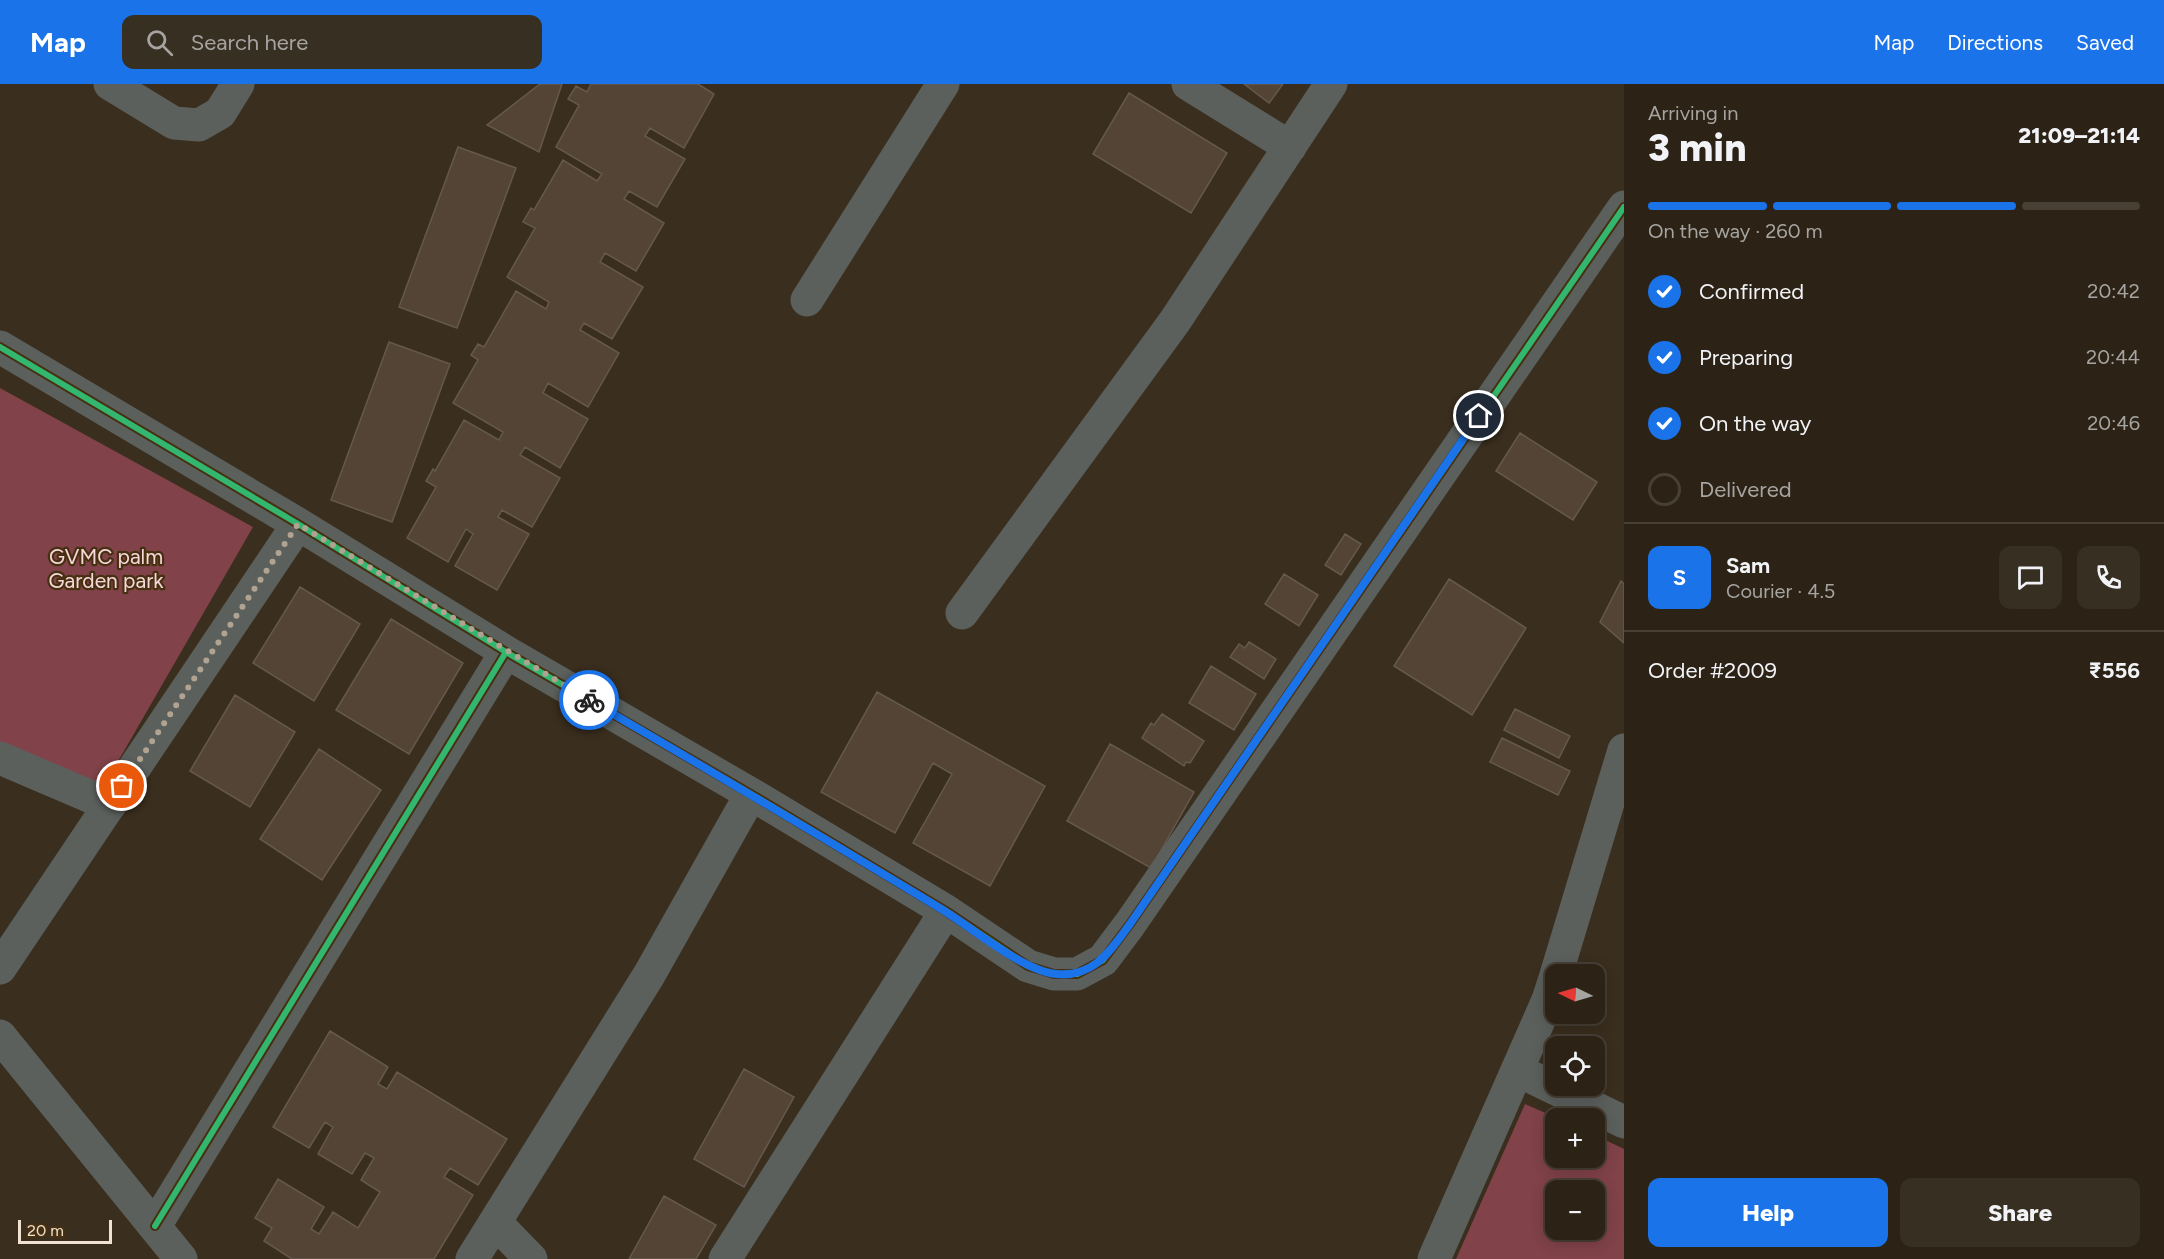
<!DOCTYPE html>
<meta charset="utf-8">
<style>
body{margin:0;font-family:Figtree,sans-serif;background:#382f23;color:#f1f3f6;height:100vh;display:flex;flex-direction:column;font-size:22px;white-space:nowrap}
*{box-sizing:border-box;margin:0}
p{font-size:20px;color:#a6a4a1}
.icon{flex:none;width:33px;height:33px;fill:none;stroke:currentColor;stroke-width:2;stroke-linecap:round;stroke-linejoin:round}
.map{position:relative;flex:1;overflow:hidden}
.sheet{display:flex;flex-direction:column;background:#2c2216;width:540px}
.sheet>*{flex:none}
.needle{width:39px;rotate:275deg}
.fabs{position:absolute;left:1545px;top:880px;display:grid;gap:12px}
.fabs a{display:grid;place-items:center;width:60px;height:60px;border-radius:12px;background:#2c2216;box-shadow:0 3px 15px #0003,0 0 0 2px #483f35;font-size:30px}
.scale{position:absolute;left:18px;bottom:15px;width:94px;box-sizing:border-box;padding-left:6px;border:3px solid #f1e2d1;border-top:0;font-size:16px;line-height:21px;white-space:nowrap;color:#f1e2d1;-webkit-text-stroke:4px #473011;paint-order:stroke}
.pin{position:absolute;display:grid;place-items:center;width:51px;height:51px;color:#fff;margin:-26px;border:3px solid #fff;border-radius:50%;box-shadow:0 2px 6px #0007}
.courier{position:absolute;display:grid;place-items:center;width:60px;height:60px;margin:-30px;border:4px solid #1a73e8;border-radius:50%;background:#fff;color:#222;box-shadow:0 2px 8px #0007}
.headline em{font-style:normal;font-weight:800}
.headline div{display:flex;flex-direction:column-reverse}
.headline{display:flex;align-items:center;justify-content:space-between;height:102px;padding:0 24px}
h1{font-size:39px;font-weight:800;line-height:45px}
.bar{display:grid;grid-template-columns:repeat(4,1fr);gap:9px 6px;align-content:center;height:72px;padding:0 24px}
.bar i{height:8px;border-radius:4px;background:#483f35}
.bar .active{background:#1a73e8}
.bar p{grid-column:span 4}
.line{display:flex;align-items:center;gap:15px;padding:0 24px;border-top:2px solid #483f35}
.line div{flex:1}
.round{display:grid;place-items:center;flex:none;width:63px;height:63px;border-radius:12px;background:#382f23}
ol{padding:0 24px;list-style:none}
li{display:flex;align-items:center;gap:18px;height:66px}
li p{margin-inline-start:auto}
li .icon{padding:6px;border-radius:50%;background:#1a73e8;color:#fff;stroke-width:4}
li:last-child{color:#a6a4a1}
li i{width:33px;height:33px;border:3px solid #483f35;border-radius:50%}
.primary-button{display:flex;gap:12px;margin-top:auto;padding:12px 24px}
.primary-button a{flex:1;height:69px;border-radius:12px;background:#1a73e8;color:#fff;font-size:24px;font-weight:800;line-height:69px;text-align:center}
.primary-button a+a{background:#382f23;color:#f1f3f6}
header{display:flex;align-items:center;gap:36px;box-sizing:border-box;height:84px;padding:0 30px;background:#1a73e8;color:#fff}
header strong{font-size:28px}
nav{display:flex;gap:33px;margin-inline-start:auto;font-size:21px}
.search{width:420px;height:54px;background:#382f23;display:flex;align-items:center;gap:15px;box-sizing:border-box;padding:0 21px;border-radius:12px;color:#a6a4a1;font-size:22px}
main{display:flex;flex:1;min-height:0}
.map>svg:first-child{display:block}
</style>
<header>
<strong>Map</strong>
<div class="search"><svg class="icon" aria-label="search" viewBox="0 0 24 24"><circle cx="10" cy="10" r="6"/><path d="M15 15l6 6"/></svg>Search here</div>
<nav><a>Map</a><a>Directions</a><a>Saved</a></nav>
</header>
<main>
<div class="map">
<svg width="1624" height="1175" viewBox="0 0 1624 1175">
<rect width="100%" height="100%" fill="#3a2e1e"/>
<path fill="#814249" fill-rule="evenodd" d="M 0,304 L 253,443 L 101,707 L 0,662 Z
M 1525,1020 L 1559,1035 L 1556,1035 L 1556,1074 L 1594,1074 L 1595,1051 L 1624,1065 L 1624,1175 L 1456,1175 ZM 1556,1107 L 1594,1107 L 1594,1146 L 1556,1146 Z"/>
<path fill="#534436" stroke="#65594e" stroke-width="1.5" d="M 540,0 L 562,0 L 539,68 L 487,41 Z
M 591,0 L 698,0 L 714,10 L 684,64 L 650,44 L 645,52 L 685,75 L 657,123 L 629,107 L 624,115 L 664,139 L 636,187 L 605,169 L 600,178 L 643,203 L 612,255 L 584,239 L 580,246 L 619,269 L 588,323 L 548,299 L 543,309 L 588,335 L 560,384 L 525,363 L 520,371 L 560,394 L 532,443 L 502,426 L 498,433 L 529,450 L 497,506 L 455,482 L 473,450 L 466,445 L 448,478 L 407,454 L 436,403 L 426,397 L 433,385 L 435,387 L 464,336 L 499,356 L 503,348 L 453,319 L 478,276 L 471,271 L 478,260 L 484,263 L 516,207 L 546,225 L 549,218 L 507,193 L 535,144 L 523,138 L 531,124 L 534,126 L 563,76 L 597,97 L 602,90 L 556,63 L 579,21 L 568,15 L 576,2 L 587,8 Z
M 1244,0 L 1283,0 L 1269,19 Z
M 1129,9 L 1227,69 L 1191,129 L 1093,70 Z
M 458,63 L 516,84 L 457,244 L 399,223 Z
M 389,258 L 450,280 L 392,438 L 331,416 Z
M 1520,349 L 1597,398 L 1573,436 L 1496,387 Z
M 1345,450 L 1361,460 L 1341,491 L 1325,481 Z
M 1284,490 L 1318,511 L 1299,542 L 1265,520 Z
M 1449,495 L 1526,544 L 1472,631 L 1394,582 Z
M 1621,497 L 1624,500 L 1624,559 L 1600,538 Z
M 300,503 L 360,540 L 314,617 L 253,579 Z
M 391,535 L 463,579 L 409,670 L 336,626 Z
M 1249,558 L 1276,575 L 1264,595 L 1230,573 L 1239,560 L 1245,564 Z
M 1211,582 L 1256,610 L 1234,646 L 1189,619 Z
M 877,608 L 1045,702 L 990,802 L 913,759 L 952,690 L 933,679 L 895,749 L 821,708 Z
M 235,611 L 295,648 L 250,723 L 190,687 Z
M 1515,625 L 1570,652 L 1559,674 L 1504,646 Z
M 1162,630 L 1204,657 L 1190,679 L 1186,678 L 1184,682 L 1142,654 L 1151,639 L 1154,641 Z
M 1502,654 L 1570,687 L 1558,711 L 1490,678 Z
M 1110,660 L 1194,708 L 1151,784 L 1067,737 Z
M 319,665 L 381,706 L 322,796 L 260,755 Z
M 330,947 L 388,983 L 378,1000 L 387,1005 L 397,988 L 507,1055 L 478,1101 L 450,1084 L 444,1093 L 473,1111 L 434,1175 L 292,1175 L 264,1157 L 272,1144 L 255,1134 L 278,1095 L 324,1123 L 311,1145 L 319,1150 L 333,1128 L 358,1144 L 380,1108 L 361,1096 L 374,1074 L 365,1069 L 352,1090 L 318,1070 L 333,1043 L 325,1038 L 309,1064 L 273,1043 Z
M 744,985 L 794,1013 L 744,1103 L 694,1075 Z
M 664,1112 L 716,1141 L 696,1175 L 629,1175 Z"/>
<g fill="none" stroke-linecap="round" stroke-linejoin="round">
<path stroke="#5b605d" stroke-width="33" d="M 110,0 L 174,39 L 199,41 L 220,29 L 238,0
M 1188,0 L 1290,63
M 807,216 L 943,0
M 0,263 L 298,440 L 506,568 L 751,710 L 946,827 L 1028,882 L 1054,890 L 1077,890 L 1103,876 L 1130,840 L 1624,123
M 962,529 L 1175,237 L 1331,0
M 0,674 L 110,721
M 0,884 L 298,440
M 1556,891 L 1624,666
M 0,952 L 181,1175
M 1517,986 L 1624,1038
M 495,1138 L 531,1175
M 155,1142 L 506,568
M 472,1175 L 649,891 L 751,710
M 725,1175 L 946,827
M 1434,1175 L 1548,916 L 1556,891"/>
<defs>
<path id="cycleway" d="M 0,263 L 298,440 L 506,568 L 751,710 L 946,827 L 1028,882 L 1054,890 L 1077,890 L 1103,876 L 1130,840 L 1624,123
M 155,1142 L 506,568"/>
</defs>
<use href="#cycleway" stroke="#473011" stroke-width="10"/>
<use href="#cycleway" stroke="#33b770" stroke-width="6"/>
</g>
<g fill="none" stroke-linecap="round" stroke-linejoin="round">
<path stroke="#b1a392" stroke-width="6" stroke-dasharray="0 10.8" d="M 122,702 L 298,440 L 589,616"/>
<path stroke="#1a73e8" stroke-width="8" d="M 589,616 C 706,684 822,753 938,823 C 969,841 1022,887 1056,890 C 1094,894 1110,867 1130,840 L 1479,332"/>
</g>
<g text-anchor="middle" stroke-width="4.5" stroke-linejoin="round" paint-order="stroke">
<g font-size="21" fill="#f6d7da" stroke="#473011">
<text x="106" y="480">GVMC palm<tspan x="106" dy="24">Garden park</tspan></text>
</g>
</g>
</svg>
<div class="fabs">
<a><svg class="needle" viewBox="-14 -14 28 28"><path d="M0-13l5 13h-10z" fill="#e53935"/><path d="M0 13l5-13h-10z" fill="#a6a4a1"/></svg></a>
<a><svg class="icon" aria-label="locate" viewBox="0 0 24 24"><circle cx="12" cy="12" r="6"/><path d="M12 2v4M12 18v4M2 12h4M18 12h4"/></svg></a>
<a>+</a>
<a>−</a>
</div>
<div class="scale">20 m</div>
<div class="pin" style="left:122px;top:702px;background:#ea580c"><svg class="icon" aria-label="bag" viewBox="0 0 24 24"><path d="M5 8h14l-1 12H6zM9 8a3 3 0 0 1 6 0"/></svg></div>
<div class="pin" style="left:1479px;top:332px;background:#1f2937"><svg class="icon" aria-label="home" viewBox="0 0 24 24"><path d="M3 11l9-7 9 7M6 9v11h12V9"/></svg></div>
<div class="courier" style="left:589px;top:616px"><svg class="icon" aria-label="bike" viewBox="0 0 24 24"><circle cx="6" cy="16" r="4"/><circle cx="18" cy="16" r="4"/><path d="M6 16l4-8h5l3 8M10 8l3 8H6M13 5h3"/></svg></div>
</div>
<section class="sheet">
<div class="headline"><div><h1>3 min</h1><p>Arriving in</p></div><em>21:09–21:14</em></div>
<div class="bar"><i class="active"></i><i class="active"></i><i class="active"></i><i></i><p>On the way · 260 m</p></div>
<ol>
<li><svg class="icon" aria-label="check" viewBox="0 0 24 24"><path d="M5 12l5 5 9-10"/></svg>Confirmed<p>20:42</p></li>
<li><svg class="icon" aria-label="check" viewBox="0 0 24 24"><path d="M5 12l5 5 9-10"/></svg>Preparing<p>20:44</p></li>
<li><svg class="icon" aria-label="check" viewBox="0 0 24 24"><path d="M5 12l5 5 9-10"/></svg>On the way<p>20:46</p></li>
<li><i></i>Delivered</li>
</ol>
<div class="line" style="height:108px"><b class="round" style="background:#1a73e8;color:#fff">S</b><div><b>Sam</b><p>Courier · 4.5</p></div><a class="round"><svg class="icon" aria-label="chat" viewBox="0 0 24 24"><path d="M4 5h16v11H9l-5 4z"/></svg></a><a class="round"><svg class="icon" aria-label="phone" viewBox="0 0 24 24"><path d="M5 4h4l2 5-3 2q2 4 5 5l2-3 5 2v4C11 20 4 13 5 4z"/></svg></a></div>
<div class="line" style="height:78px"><div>Order #2009</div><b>₹556</b></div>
<div class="primary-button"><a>Help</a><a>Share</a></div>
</section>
</main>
